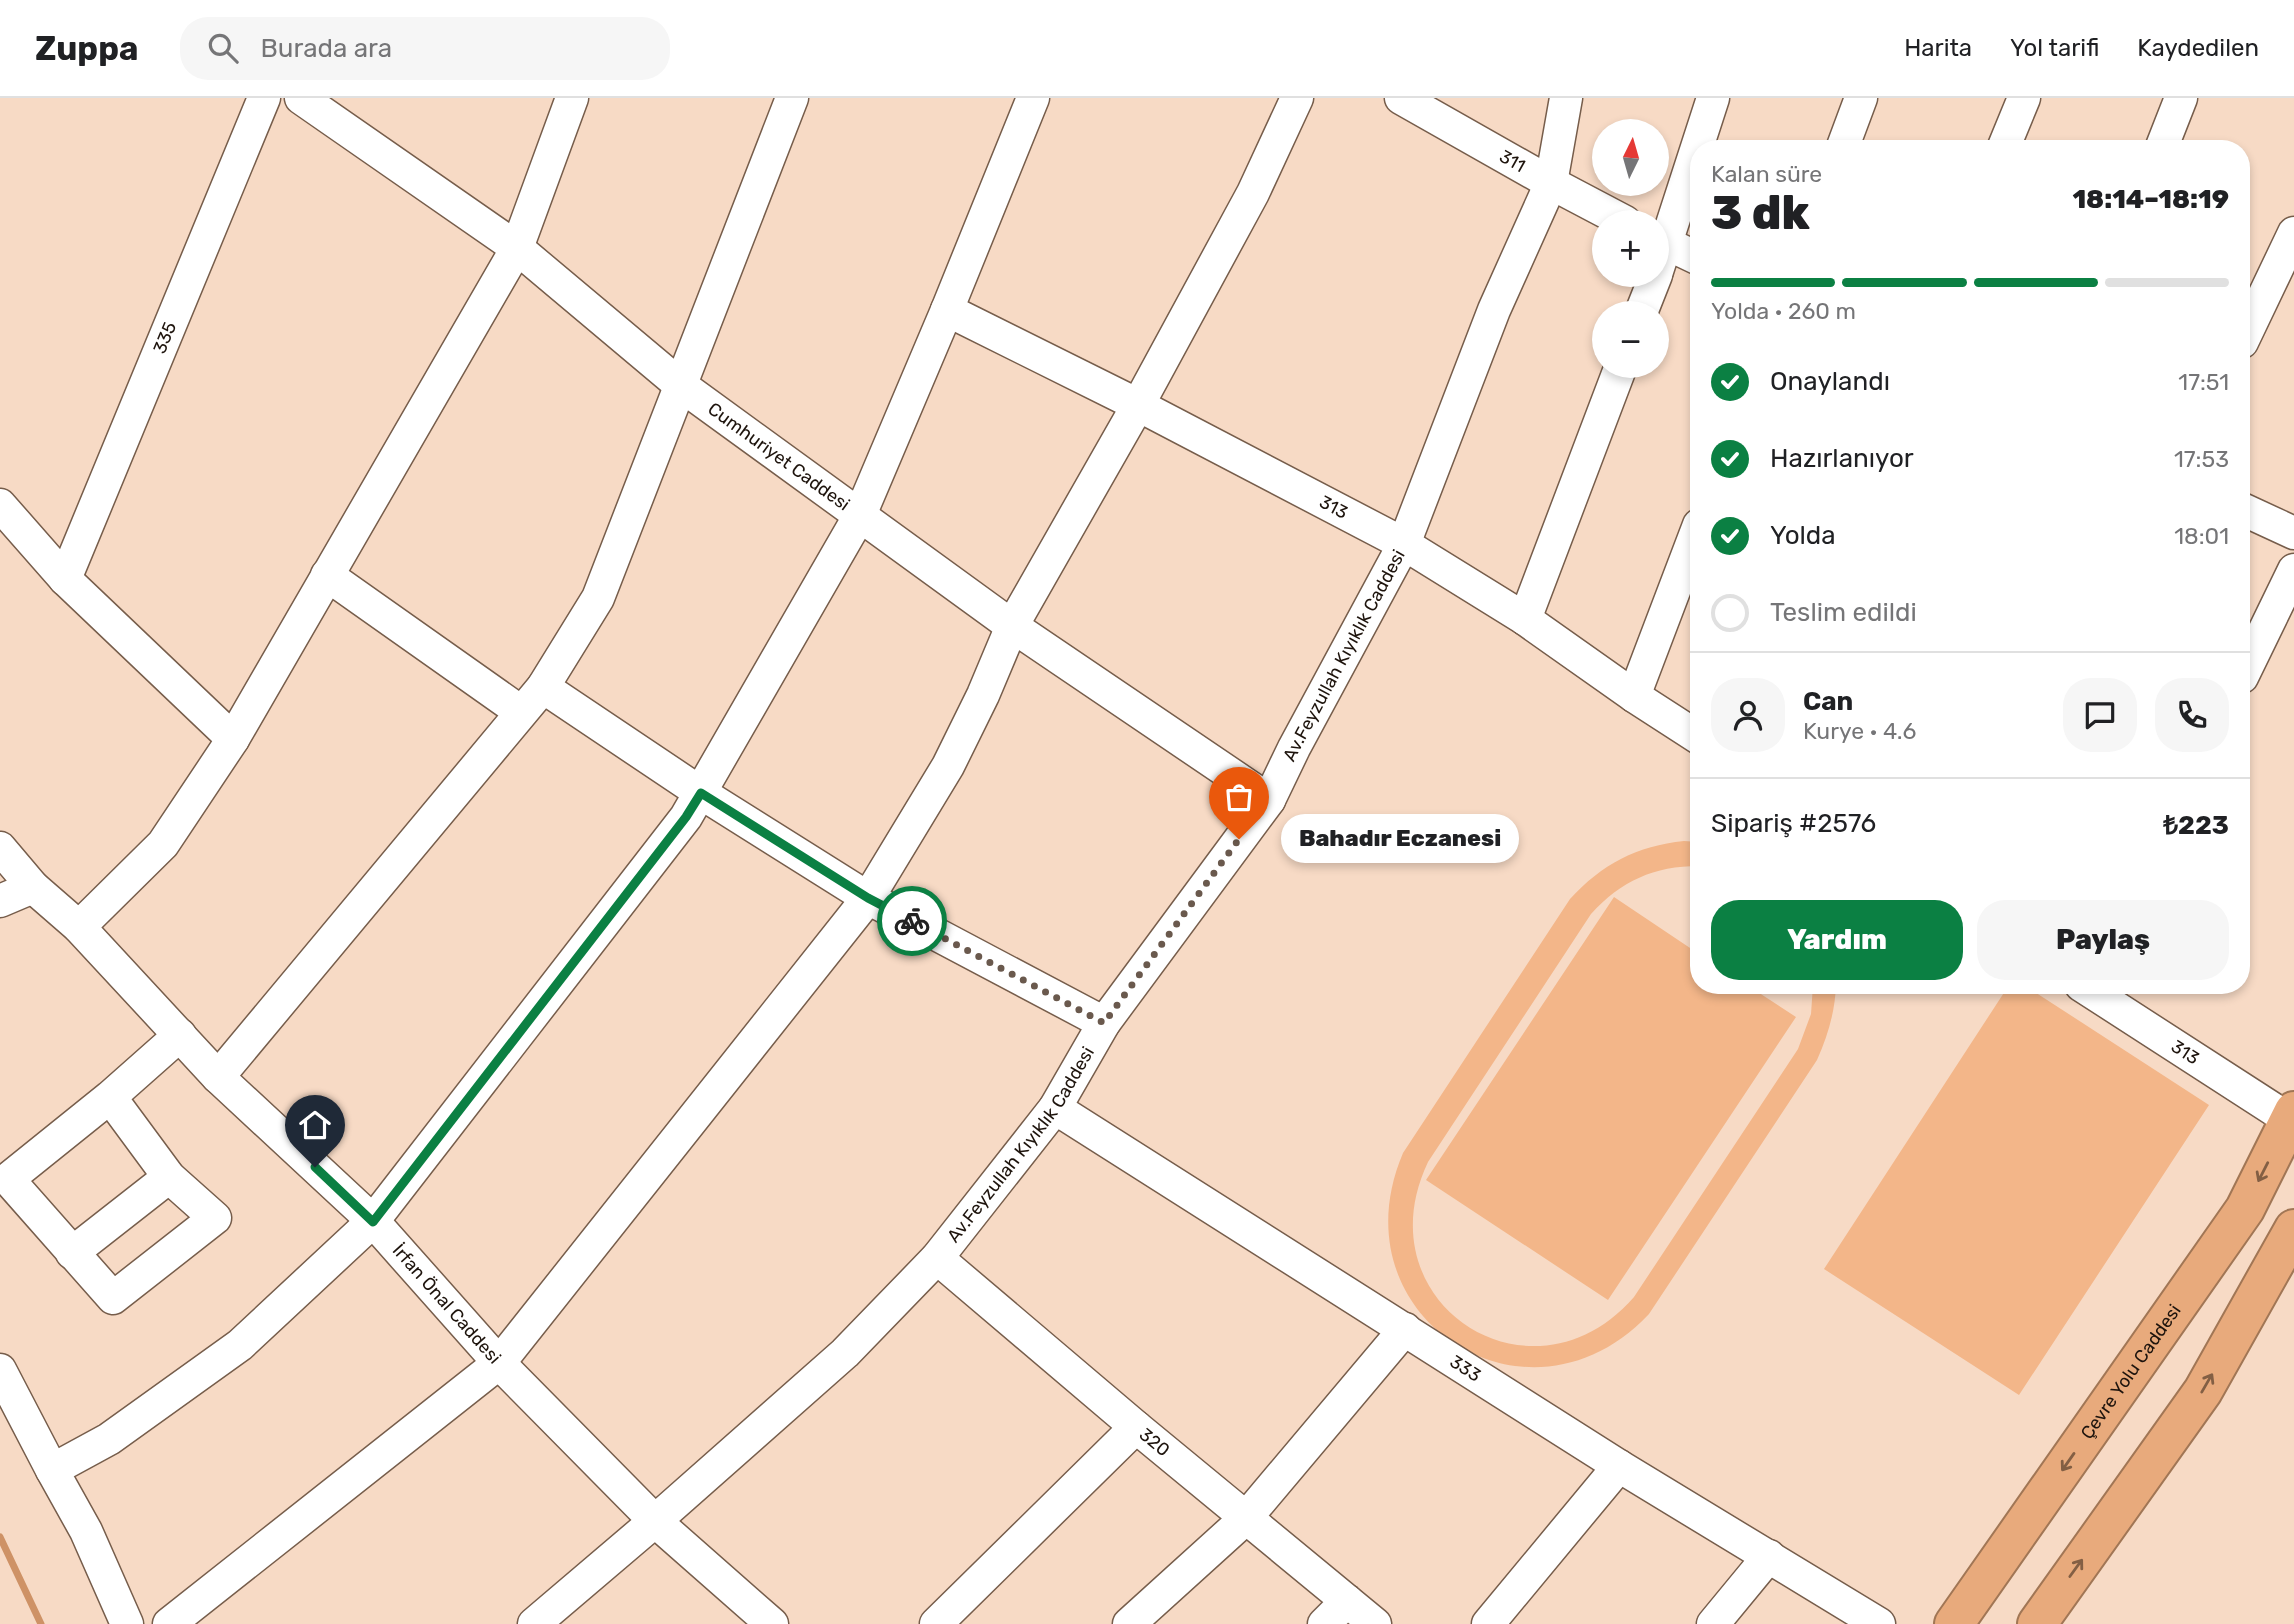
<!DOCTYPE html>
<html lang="tr">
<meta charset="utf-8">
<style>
body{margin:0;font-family:Rubik,sans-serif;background:#f6f6f6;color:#202124;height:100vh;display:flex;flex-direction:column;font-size:26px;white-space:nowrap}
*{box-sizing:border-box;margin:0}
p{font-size:23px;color:#757577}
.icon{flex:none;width:38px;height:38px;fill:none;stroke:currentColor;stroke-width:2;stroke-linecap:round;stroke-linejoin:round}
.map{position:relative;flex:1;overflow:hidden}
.details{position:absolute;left:1690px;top:42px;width:560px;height:854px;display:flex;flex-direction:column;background:#fff;border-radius:28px;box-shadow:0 4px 10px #0003}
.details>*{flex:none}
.needle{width:46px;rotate:5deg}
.controls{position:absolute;left:1592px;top:21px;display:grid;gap:14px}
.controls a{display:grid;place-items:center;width:77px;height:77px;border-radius:50%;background:#fff;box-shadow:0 4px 10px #0003;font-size:35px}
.pin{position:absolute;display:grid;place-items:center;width:60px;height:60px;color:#fff;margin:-72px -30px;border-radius:50% 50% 50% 0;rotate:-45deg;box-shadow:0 0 7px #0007}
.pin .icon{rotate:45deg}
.courier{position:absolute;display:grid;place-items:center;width:70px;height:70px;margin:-35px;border:5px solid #0b8043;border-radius:50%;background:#fff;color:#222;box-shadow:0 2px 9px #0007}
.bubble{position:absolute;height:49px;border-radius:24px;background:#fff;box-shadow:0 4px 10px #0003;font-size:23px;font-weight:800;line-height:49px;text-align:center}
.summary em{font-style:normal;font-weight:800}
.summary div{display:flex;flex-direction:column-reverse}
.summary{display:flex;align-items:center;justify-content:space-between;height:119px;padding:0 21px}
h1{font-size:46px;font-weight:800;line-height:52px}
.bar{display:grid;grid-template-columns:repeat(4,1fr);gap:10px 7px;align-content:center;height:84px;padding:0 21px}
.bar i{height:9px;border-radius:5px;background:#e0e0e0}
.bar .on{background:#0b8043}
.bar p{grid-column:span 4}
.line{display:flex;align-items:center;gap:18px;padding:0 21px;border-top:2px solid #e0e0e0}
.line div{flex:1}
.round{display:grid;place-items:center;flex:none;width:74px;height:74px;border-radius:28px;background:#f6f6f6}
ol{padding:0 21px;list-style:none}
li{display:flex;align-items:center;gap:21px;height:77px}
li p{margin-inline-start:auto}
li .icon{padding:7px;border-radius:50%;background:#0b8043;color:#fff;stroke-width:4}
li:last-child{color:#757577}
li i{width:38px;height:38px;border:4px solid #e0e0e0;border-radius:50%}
.button{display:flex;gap:14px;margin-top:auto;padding:14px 21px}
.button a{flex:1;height:80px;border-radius:28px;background:#0b8043;color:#fff;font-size:28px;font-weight:800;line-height:80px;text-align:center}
.button a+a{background:#f6f6f6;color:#202124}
header{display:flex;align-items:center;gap:42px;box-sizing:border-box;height:98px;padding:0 35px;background:#fff;border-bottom:2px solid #e0e0e0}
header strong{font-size:33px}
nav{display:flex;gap:38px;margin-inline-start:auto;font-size:24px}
.search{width:490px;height:63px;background:#f6f6f6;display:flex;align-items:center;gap:18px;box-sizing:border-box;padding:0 24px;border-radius:28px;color:#757577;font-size:26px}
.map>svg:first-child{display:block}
</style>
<header>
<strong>Zuppa</strong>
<div class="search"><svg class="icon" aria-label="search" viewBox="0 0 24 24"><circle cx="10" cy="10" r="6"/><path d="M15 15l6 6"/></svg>Burada ara</div>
<nav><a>Harita</a><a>Yol tarifi</a><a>Kaydedilen</a></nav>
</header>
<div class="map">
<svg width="2294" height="1526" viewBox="0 0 2294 1526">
<rect width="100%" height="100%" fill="#f7dac5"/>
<path fill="#f3b689" d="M 1684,743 L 1699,744 L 1699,768 C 1654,768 1621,783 1591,816 L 1428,1064 C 1361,1205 1532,1316 1634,1199 L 1798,951 L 1811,916 L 1813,887 L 1836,887 C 1835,914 1828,937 1817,962 L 1649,1216 C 1528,1345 1333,1219 1403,1055 L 1570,801 C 1602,766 1637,748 1684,743 Z
M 1614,799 L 1699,856 L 1699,887 L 1747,887 L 1796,919 L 1608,1202 L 1426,1082 Z
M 2009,887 L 2024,887 L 2209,1007 L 2019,1297 L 1824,1171 Z"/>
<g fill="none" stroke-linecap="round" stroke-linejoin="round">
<path stroke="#ce9266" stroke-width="7" d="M 0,1439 L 41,1526"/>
<defs>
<g id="minor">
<path id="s1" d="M 301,0 L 517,150 L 679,286 L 1012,528 L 1269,702"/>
<path id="s2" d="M 1401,0 L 1551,85 L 1625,124"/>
<path d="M 1842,51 L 1861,0"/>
<path d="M 2003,51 L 2024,0"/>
<path d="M 2161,51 L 2181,0"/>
<path d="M 1657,141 L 1699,161"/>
<path d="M 1657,173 L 1713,0"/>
<path id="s3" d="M 947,212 L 1138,307 L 1404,446 L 1525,521 L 1634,598 L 1699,640"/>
<path d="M 1641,215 L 1656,177"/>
<path d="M 2242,244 L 2294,135"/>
<path d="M 0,407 L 65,481 L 233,641"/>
<path d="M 2242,411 L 2294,435"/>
<path d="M 327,477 L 521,614"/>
<path id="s4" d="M 65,481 L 264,0"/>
<path d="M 1525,521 L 1621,268"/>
<path d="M 2242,579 L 2294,472"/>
<path d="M 543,589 L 701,695 L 868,800 L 1104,925"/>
<path d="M 1634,598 L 1699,427"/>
<path id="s5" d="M 0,750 L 33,789 L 79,829 L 218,979 L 373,1123 L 499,1265 L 655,1423 L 772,1526"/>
<path d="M 0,803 L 33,789"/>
<path d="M 79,829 L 163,746 L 233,641 L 517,150 L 572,0"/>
<path id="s6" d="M 2081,887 L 2290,1022"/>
<path d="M 218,979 L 543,589 L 598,500 L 792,0"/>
<path d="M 110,999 L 169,1079 L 215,1120 L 113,1200 L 8,1081 L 110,999 L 180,937"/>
<path id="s7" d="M 1055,1010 L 1619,1368 L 1879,1526"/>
<path d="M 72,1155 L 169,1079"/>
<path id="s8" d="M 937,1160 L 1136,1329 L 1375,1526"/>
<path d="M 0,1272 L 52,1372"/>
<path d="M 127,1526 L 86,1433 L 52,1372 L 109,1341 L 240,1247 L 373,1123 L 686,719 L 860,417 L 947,212 L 1033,0"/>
<path d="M 169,1526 L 499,1265 L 868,800 L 948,668 L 983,597 L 1012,528 L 1138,307 L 1253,95 L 1297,0"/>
<path id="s9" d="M 534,1526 L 655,1423 L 845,1255 L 937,1160 L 1055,1010 L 1104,925 L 1269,702 L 1294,650 L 1404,446 L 1494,212 L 1551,85 L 1566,0"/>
<path d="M 936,1526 L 1136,1329"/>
<path d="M 1129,1526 L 1245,1421 L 1405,1231"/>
<path d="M 1324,1526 L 1347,1503"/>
<path d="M 1488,1526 L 1619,1368"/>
<path d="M 1713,1526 L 1769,1458"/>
</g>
<g id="highway">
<path id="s10" d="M 1954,1526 L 2245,1111 L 2294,1013"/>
<path d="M 2037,1526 L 2203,1293 L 2294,1131"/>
</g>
</defs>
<use href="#minor" stroke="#765d4b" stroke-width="35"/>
<use href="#highway" stroke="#a17655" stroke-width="42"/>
<use href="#minor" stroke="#fff" stroke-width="32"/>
<use href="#highway" stroke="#e8aa7c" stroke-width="38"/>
</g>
<defs><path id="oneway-shaft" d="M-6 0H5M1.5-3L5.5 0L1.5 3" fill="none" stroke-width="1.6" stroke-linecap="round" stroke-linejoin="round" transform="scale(1.75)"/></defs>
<g stroke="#835f44">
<use href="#oneway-shaft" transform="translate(2263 1074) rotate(117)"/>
<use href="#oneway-shaft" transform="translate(2207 1285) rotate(-60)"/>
<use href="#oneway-shaft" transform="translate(2068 1364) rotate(125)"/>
<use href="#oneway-shaft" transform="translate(2076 1470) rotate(-54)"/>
</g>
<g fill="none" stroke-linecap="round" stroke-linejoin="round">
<path stroke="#6a594d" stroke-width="7" stroke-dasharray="0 12.6" d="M 912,823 L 1104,925 L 1239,741"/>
<path stroke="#0b8043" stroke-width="9" d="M 315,1069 L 373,1124 L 686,719 L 701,695 L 868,800 L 912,823"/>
</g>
<g text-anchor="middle" stroke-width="7" stroke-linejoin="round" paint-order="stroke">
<g font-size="18" fill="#1e140d" stroke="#fceadd">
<text dy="6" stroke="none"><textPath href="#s2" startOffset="128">311</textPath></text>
<text dy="6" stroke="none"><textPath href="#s4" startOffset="261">335</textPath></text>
<text dy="6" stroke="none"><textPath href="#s1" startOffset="598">Cumhuriyet Caddesi</textPath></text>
<text dy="6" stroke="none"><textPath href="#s3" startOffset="434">313</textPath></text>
<text dy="6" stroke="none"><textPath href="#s9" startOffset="1274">Av.Feyzullah Kıyıklık Caddesi</textPath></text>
<text dy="6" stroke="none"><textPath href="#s6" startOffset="124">313</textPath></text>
<text dy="6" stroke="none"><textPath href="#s9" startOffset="686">Av.Feyzullah Kıyıklık Caddesi</textPath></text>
<text dy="6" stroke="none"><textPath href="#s5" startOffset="639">İrfan Önal Caddesi</textPath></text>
<text dy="6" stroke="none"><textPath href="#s7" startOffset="486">333</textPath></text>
<text dy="6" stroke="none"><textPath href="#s10" startOffset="308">Çevre Yolu Caddesi</textPath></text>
<text dy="6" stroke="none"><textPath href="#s8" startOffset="285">320</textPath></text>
</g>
</g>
</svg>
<div class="controls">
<a><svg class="needle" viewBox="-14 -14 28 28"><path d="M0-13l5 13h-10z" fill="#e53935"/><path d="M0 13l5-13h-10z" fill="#757577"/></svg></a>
<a>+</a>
<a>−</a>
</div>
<div class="pin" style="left:1239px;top:741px;background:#ea580c"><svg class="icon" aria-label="bag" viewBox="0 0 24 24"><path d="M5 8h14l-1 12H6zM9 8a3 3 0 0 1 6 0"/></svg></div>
<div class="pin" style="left:315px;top:1069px;background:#1f2937"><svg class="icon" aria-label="home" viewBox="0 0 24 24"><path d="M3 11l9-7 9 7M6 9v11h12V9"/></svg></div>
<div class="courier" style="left:912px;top:823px"><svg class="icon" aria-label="bike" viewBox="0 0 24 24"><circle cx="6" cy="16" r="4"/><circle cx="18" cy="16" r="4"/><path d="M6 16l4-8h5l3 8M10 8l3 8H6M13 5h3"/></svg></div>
<div class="bubble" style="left:1281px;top:716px;width:238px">Bahadır Eczanesi</div>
<section class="details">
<div class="summary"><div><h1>3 dk</h1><p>Kalan süre</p></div><em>18:14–18:19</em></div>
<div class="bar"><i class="on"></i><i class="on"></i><i class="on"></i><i></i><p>Yolda · 260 m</p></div>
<ol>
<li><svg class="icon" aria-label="check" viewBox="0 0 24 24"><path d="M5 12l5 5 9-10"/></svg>Onaylandı<p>17:51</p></li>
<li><svg class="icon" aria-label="check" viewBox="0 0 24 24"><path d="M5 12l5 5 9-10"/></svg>Hazırlanıyor<p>17:53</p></li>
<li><svg class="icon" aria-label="check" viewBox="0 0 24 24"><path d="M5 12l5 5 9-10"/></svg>Yolda<p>18:01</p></li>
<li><i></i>Teslim edildi</li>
</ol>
<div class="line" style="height:126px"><a class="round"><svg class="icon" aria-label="person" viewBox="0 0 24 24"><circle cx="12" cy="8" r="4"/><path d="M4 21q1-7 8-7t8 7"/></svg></a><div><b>Can</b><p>Kurye · 4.6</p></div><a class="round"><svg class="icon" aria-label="chat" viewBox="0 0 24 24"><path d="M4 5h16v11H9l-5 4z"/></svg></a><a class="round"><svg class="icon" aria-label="phone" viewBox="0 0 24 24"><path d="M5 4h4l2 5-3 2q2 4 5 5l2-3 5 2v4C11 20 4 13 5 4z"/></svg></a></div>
<div class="line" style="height:91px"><div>Sipariş #2576</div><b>₺223</b></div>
<div class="button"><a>Yardım</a><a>Paylaş</a></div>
</section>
</div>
